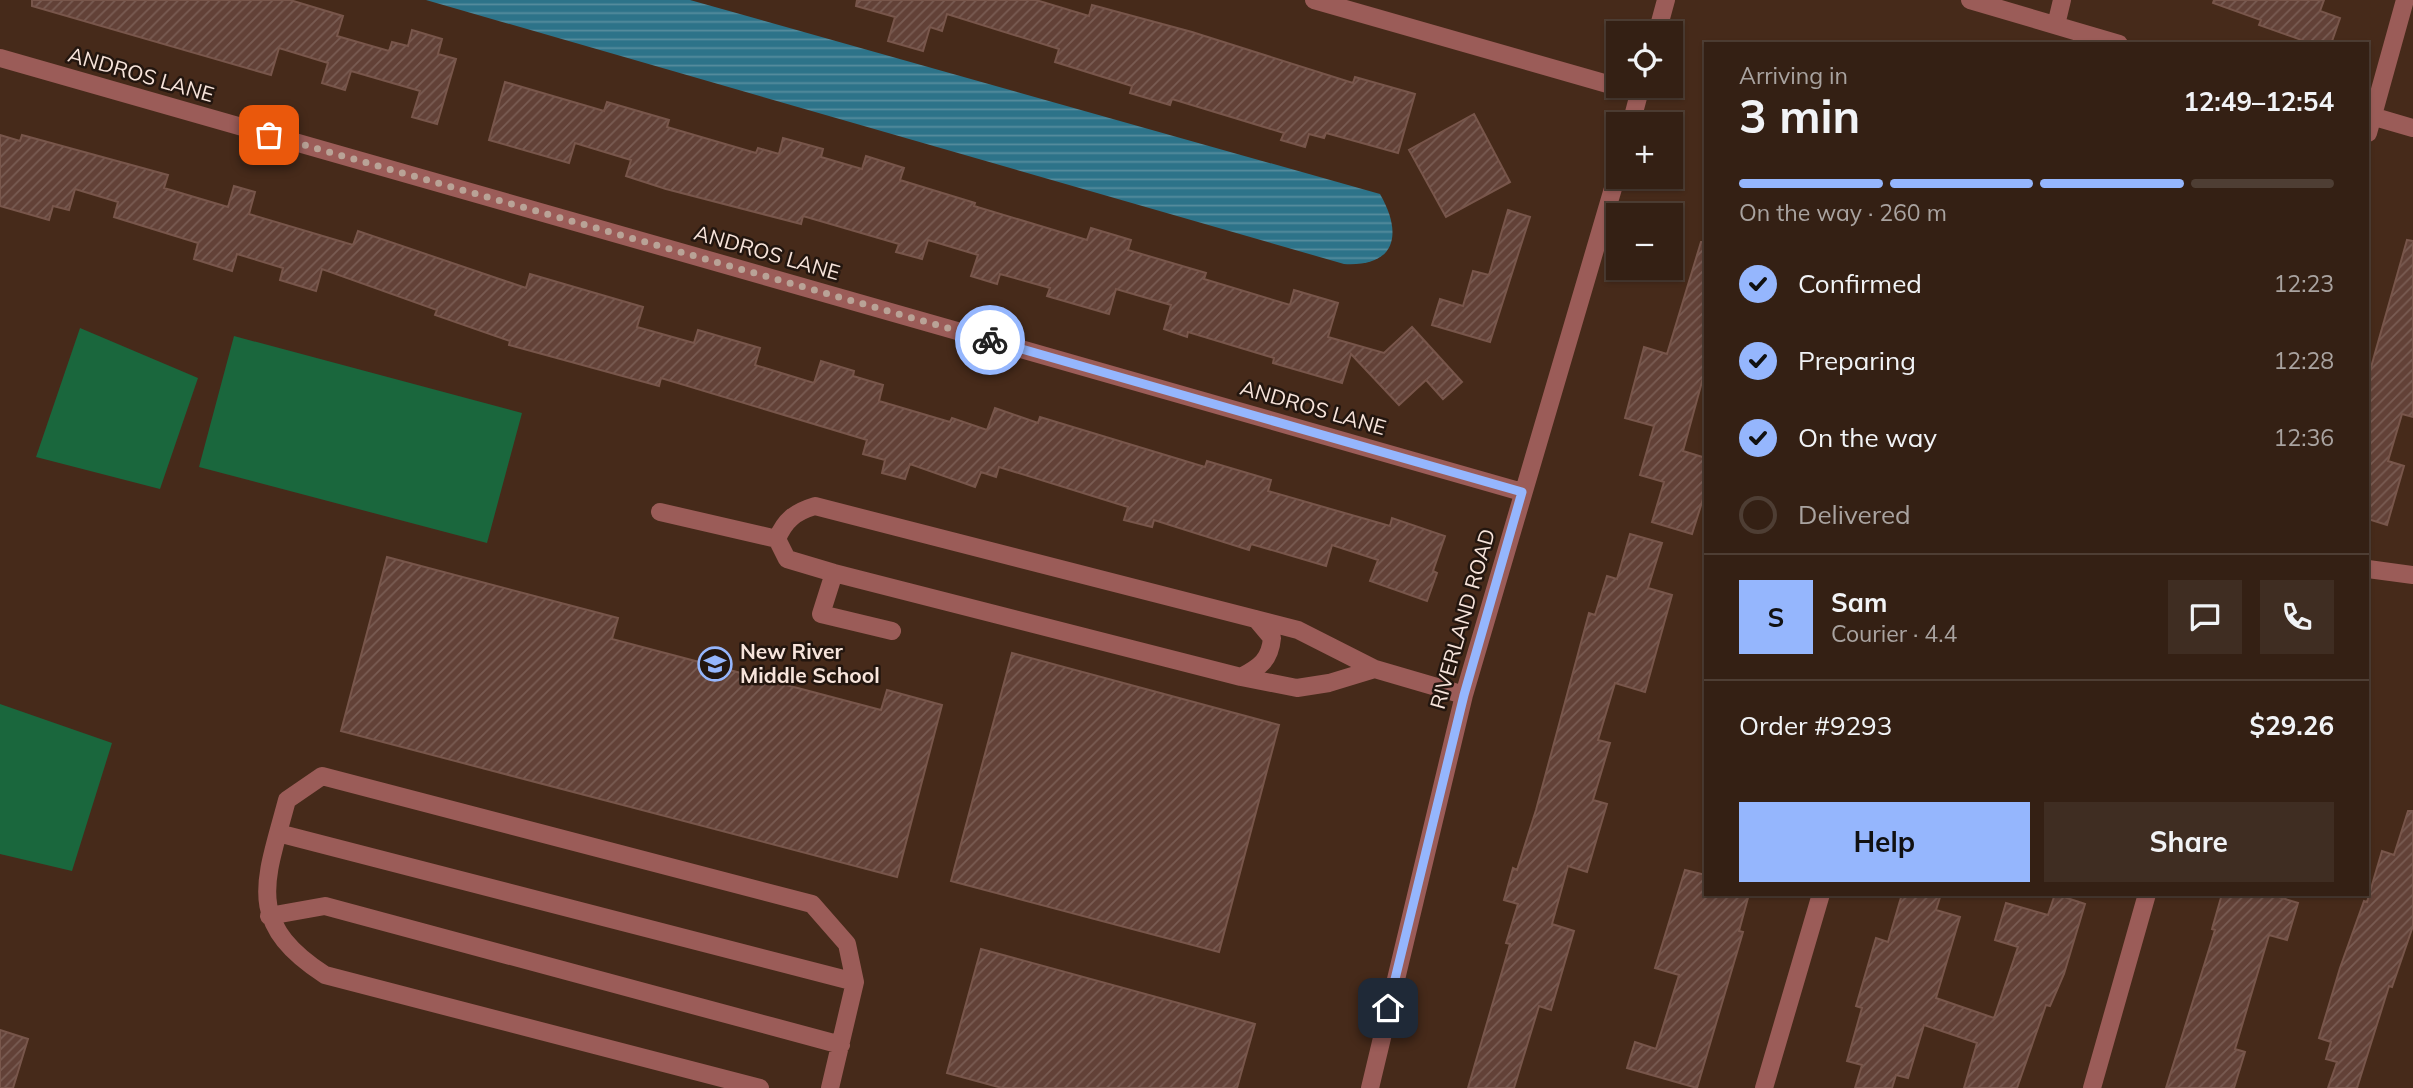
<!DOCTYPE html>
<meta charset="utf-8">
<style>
body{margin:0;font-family:Mulish,sans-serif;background:#3f2d22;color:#f1f3f6;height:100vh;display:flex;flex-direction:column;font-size:26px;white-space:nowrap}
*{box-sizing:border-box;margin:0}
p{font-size:23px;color:#a9a3a0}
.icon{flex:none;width:38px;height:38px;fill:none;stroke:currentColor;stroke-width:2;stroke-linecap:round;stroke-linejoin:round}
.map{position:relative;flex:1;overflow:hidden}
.details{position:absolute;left:1704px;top:42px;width:665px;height:854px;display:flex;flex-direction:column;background:#342014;border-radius:0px;box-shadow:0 2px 5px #0004,0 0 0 2px #4e3e34}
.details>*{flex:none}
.fabs{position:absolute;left:1606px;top:21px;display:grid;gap:14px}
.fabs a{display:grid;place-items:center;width:77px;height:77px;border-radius:0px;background:#342014;box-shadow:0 2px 5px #0004,0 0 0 2px #4e3e34;font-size:35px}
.pin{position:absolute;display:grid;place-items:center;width:60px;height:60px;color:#fff;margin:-30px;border-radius:14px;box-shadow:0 4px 10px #0006}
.courier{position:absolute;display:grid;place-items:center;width:70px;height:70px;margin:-35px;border:5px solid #95b6fd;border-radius:50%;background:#fff;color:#222;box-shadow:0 2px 9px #0007}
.head em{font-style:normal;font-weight:700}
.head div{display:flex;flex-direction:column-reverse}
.head{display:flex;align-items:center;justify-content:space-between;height:119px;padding:0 35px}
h1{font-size:46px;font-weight:700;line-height:52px}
.bar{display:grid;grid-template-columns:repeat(4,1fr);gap:10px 7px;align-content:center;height:84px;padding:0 35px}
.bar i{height:9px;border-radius:5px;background:#4e3e34}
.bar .selected{background:#95b6fd}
.bar p{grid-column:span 4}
.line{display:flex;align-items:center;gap:18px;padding:0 35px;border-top:2px solid #4e3e34}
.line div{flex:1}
.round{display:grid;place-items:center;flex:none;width:74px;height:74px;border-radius:0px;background:#3f2d22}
ol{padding:0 35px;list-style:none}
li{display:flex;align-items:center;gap:21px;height:77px}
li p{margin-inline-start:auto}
li .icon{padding:7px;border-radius:50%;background:#95b6fd;color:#111;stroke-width:4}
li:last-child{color:#a9a3a0}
li i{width:38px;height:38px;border:4px solid #4e3e34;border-radius:50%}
.button{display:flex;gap:14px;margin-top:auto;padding:14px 35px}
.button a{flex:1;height:80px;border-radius:0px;background:#95b6fd;color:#111;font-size:28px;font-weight:700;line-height:80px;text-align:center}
.button a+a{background:#3f2d22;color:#f1f3f6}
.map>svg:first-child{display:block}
</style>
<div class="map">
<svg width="2413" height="1088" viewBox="0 0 2413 1088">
<defs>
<pattern id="water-rules" width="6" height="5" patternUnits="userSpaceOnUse" patternTransform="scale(1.75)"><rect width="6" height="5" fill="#2d7389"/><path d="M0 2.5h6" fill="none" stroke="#578d9e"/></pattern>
<pattern id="building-hatch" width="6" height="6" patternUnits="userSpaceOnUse" patternTransform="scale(1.75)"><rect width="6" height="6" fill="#624137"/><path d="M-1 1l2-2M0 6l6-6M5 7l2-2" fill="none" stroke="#795c53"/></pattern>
</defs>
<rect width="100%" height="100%" fill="#462a1a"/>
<path fill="#1a673d" d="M 80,328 L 198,378 L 160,489 L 36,457 Z
M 234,336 L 522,413 L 487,543 L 199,467 Z
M 0,704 L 112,743 L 72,871 L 0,854 Z"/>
<path fill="url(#water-rules)" d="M 426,0 L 690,0 L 1380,194 C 1403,234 1396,267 1344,264 Z"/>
<path fill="url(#building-hatch)" stroke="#78564b" stroke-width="2" d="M 32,0 L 290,0 L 343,16 L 337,36 L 389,51 L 392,42 L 408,46 L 412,30 L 442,39 L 438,54 L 456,59 L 437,124 L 412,117 L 420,91 L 351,71 L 345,90 L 322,83 L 328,63 L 279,48 L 271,75 L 32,6 Z
M 857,0 L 1036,0 L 1089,16 L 1092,5 L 1192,32 L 1353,83 L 1355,77 L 1415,94 L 1398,153 L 1326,133 L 1324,138 L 1309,134 L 1305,147 L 1281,140 L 1284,133 L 1172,99 L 1170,105 L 1130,93 L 1132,86 L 1055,62 L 1059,49 L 947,14 L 942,31 L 930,27 L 923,51 L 888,41 L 895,17 L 856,6 Z
M 2214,0 L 2324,0 L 2320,11 L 2340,18 L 2331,44 L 2313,44 L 2259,25 L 2261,20 L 2213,3 Z
M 505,82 L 604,111 L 607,102 L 669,120 L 667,127 L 756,153 L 758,148 L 779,154 L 783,138 L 823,149 L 821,157 L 862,169 L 866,156 L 904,168 L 900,180 L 975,203 L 974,206 L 1087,240 L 1091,228 L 1131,240 L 1128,250 L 1206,273 L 1204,279 L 1290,305 L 1294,290 L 1338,303 L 1328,337 L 1384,353 L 1412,327 L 1462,382 L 1443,399 L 1426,380 L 1399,405 L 1351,354 L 1342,383 L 1273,363 L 1274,358 L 1188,332 L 1187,337 L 1164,329 L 1171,305 L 1116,289 L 1109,314 L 1047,296 L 1050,288 L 1000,274 L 997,284 L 971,276 L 978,255 L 928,240 L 922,259 L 896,252 L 899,244 L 803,216 L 801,224 L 666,189 L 626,176 L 631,160 L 575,143 L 569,163 L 489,140 Z
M 1474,114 L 1510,182 L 1446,217 L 1409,150 Z
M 0,135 L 20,141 L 22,135 L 168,175 L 164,188 L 228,207 L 234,186 L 255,192 L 249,214 L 353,245 L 358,231 L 526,288 L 530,274 L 643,307 L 637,327 L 694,343 L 698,330 L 760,348 L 755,365 L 814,383 L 821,361 L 854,371 L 853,376 L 883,385 L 879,401 L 950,422 L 952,418 L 987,430 L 995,408 L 1038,423 L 1040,417 L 1205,467 L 1207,461 L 1271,480 L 1268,491 L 1390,526 L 1392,518 L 1445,536 L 1433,571 L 1437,573 L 1427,601 L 1370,581 L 1378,560 L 1332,545 L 1326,566 L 1251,544 L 1249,550 L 1154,520 L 1152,527 L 1124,520 L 1128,507 L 999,467 L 996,477 L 981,472 L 975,487 L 910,464 L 905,479 L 882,473 L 885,460 L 863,454 L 867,440 L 661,378 L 659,386 L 509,345 L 510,341 L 435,315 L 437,310 L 322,269 L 316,291 L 280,280 L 283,268 L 237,254 L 232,271 L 194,259 L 198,243 L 114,217 L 118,202 L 75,189 L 69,210 L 53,206 L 49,220 L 0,206 Z
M 1508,210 L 1530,217 L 1490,342 L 1432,325 L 1440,299 L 1463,306 L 1473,271 L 1489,275 Z
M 2407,240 L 2413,241 L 2413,417 L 2402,414 L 2388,461 L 2404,466 L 2387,525 L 2368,519 L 2368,378 Z
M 1701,242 L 1706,242 L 1706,367 L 1683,451 L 1706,458 L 1706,500 L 1703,499 L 1692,534 L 1652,522 L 1664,482 L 1640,475 L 1654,426 L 1625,418 L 1644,347 L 1667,354 Z
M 1630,534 L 1662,543 L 1648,588 L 1672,595 L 1645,692 L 1615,683 L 1598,740 L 1610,743 L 1593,800 L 1607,804 L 1587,872 L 1568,866 L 1552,924 L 1574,931 L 1551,1010 L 1539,1006 L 1514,1088 L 1468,1088 L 1510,944 L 1506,943 L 1518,904 L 1504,900 L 1513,868 L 1517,870 L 1536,810 L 1589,613 L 1595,615 L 1607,576 L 1617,579 Z
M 387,557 L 618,618 L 612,639 L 881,710 L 887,690 L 942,705 L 897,877 L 341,731 Z
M 1012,653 L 1279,725 L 1219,952 L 951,881 Z
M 2408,811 L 2413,811 L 2413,926 L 2392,987 L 2389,986 L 2357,1088 L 2328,1088 L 2337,1062 L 2326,1059 L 2331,1042 L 2319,1038 L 2340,968 L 2364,901 L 2367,902 L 2382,851 L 2394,855 Z
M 1685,870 L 1706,875 L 1706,894 L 1749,894 L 1739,931 L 1743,932 L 1697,1088 L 1627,1068 L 1635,1042 L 1656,1049 L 1679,975 L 1655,968 Z
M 1902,894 L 1941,894 L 1936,910 L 1960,917 L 1936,998 L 1994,1018 L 2018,947 L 1995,940 L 2006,903 L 2048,915 L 2055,894 L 2085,904 L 2064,974 L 2050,1006 L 2046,1005 L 2017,1088 L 1964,1088 L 1977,1043 L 1924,1025 L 1908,1078 L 1896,1075 L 1892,1088 L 1855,1088 L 1862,1065 L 1847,1061 L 1862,1008 L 1856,1006 L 1876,938 L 1888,942 Z
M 2222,894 L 2269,894 L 2298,903 L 2287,940 L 2269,935 L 2235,1049 L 2245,1052 L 2234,1088 L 2166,1088 L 2215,930 L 2212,929 Z
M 981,949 L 1255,1024 L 1237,1088 L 1002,1088 L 947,1073 Z
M 0,1030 L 28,1039 L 13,1088 L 0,1088 Z"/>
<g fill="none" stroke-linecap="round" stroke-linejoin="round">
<path stroke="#9b5c58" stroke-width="18" d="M 1314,0 L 1639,93
M 1970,0 L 2119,44
M 2056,25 L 2062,0
M 1657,33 L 1666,0
M 0,58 L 1522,492
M 2368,115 L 2413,128
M 1631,124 L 1641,86
M 2368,133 L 2405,0
M 660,512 L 777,539 L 787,559 L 834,573 L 1241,677 L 1297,688 L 1329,683 L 1375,669
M 777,539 C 785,520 795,512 815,506 L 1298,630 L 1375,669 L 1464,695
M 2368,569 L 2413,575
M 834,573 L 821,614 L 892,631
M 1241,677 C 1260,667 1270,660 1272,638 L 1256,619
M 278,833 L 855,982
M 269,916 L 325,906 L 841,1045
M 760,1088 L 325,975 C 243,922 266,880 287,800 L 322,776 L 812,904 L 847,944 L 855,982 L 830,1088
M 1370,1088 L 1464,695 L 1619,168
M 1764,1088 L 1821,894
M 2092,1088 L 2147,894"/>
</g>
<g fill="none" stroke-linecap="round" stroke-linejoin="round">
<path stroke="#b9a397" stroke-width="7" stroke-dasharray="0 12.6" d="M 269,135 L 990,340"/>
<path stroke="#95b6fd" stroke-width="9" d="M 990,340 L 1522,492 L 1464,695 L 1388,1008"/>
</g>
<defs>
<symbol id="school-ring" viewBox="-11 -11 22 22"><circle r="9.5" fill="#23160f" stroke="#95b6fd" stroke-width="1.5"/><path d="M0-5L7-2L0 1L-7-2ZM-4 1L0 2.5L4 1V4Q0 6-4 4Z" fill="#95b6fd"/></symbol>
</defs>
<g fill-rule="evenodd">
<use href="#school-ring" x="696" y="645" width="38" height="38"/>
</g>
<g text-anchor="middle" stroke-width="5" stroke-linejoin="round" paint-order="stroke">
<g font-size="21" fill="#f7e4db" stroke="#23160f">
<text transform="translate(141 75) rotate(16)" y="7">ANDROS LANE</text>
<text transform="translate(767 253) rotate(16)" y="7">ANDROS LANE</text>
<text transform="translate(1313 408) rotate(16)" y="7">ANDROS LANE</text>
<text transform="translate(1463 619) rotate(-74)" y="7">RIVERLAND ROAD</text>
</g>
<g font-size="21" font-weight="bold" fill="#f7e4db" stroke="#23160f" text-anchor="start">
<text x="740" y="659">New River<tspan x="740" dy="24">Middle School</tspan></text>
</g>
</g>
</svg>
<div class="fabs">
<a><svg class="icon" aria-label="locate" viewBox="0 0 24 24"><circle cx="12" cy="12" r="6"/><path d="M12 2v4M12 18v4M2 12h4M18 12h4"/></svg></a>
<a>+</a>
<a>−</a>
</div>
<div class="pin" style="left:269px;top:135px;background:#ea580c"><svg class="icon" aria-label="bag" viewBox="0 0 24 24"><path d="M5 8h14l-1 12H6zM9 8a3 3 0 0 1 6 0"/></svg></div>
<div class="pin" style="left:1388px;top:1008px;background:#1f2937"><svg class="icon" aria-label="home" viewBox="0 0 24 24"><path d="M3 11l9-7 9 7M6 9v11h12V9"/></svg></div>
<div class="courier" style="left:990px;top:340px"><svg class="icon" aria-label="bike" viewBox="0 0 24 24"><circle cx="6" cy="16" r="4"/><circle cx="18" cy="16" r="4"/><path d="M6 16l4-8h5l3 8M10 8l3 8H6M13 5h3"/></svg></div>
<section class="details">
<div class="head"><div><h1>3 min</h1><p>Arriving in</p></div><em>12:49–12:54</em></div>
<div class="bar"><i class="selected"></i><i class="selected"></i><i class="selected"></i><i></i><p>On the way · 260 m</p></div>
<ol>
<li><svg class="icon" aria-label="check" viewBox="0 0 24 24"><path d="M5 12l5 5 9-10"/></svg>Confirmed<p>12:23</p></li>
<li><svg class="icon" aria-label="check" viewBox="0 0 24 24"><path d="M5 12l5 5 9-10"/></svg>Preparing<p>12:28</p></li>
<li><svg class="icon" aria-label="check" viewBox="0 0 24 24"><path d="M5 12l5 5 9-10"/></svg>On the way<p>12:36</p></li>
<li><i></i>Delivered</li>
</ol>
<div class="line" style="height:126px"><b class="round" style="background:#95b6fd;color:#111">S</b><div><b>Sam</b><p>Courier · 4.4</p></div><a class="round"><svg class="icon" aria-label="chat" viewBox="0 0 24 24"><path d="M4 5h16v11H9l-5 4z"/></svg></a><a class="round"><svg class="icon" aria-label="phone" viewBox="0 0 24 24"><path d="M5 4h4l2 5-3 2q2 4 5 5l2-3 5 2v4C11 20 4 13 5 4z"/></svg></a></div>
<div class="line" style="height:91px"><div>Order #9293</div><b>$29.26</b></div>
<div class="button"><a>Help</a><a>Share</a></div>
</section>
</div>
